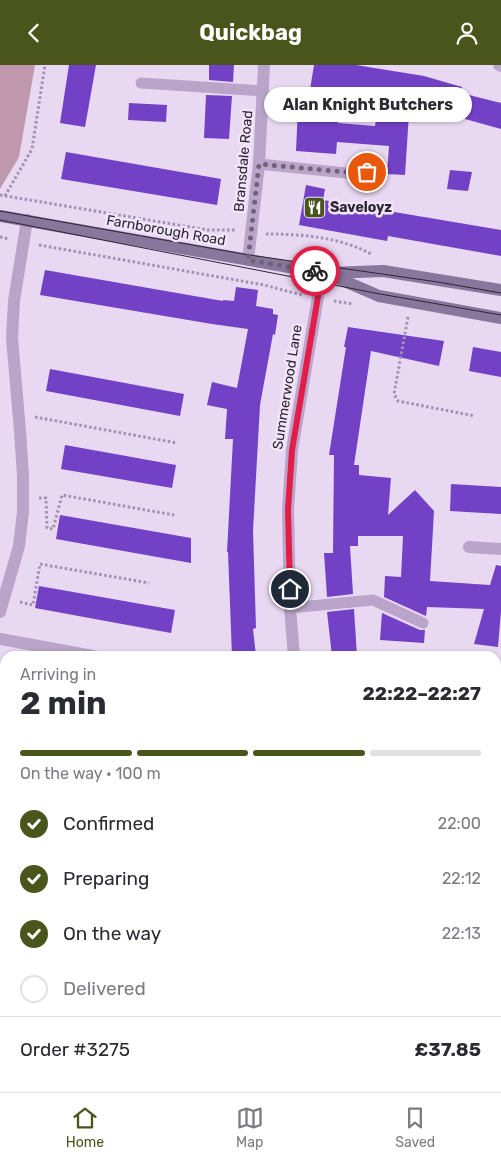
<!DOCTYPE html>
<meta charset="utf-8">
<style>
body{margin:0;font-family:Rubik,sans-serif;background:#f2f2f3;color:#2b2b33;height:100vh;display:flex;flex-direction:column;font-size:19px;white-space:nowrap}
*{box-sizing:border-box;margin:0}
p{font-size:16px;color:#7c7c81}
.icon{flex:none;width:28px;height:28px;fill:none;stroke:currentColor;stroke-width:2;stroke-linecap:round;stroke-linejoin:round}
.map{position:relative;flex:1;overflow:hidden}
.side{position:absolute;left:0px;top:586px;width:501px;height:441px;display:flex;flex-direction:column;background:#fff;border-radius:15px 15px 0 0;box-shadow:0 1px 4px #0004}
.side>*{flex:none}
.pin{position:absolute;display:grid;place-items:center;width:42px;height:42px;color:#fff;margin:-21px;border:2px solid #fff;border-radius:50%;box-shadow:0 1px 5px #0007}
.courier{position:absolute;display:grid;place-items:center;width:50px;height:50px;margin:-25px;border:4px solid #e11d48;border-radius:50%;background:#fff;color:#222;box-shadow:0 1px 6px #0007}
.bubble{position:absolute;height:35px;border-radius:18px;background:#fff;box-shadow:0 1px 4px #0004;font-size:16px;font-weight:700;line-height:35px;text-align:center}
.summary em{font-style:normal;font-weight:700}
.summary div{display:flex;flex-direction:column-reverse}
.summary{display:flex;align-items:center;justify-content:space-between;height:85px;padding:0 20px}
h1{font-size:32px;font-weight:700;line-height:38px}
.bar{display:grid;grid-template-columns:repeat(4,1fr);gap:8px 5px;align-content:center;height:60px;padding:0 20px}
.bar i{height:6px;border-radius:4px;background:#e1e1e2}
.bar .on{background:#4a551c}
.bar p{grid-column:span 4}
.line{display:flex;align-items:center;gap:12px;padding:0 20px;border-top:1px solid #e1e1e2}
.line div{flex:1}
ol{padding:0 20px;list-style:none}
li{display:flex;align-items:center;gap:15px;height:55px}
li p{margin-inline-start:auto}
li .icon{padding:5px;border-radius:50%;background:#4a551c;color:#fff;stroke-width:4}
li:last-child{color:#7c7c81}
li i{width:28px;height:28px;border:2px solid #e1e1e2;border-radius:50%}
header{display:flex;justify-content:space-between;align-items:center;height:65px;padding:0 20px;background:#4a551c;color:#fff;font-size:22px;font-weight:700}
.tabs{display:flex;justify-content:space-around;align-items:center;height:70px;border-top:1px solid #e1e1e2;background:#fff;font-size:14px;color:#7c7c81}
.tabs a{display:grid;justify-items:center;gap:2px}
.tabs .on{color:#4a551c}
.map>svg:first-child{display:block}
</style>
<header><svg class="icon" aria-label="back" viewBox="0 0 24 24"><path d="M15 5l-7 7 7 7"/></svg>Quickbag<svg class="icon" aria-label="person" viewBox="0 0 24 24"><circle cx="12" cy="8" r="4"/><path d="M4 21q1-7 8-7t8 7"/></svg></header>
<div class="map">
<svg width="501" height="1027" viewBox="0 0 501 1027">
<rect width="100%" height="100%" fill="#e9d8f1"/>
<path fill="#c098ad" d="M 0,0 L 35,0 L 19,92 L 0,124 Z
M 496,778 L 501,778 L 501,909 L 496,900 Z"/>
<path fill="#7341c6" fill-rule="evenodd" d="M 69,0 L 96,0 L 85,62 L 60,58 Z
M 209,0 L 234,0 L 233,17 L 209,15 Z
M 314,0 L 356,0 L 424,11 L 462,22 L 461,28 L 501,38 L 501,64 L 465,54 L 466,49 L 410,33 L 405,110 L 387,109 L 389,81 L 337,77 L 336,89 L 296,86 L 298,42 L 307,43 ZM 340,23 L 380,30 L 375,61 L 338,58 Z
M 206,30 L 232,31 L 229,74 L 204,73 Z
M 129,38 L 167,40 L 166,57 L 128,55 Z
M 66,87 L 221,114 L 217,140 L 61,114 Z
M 450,105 L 472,107 L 468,126 L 447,124 Z
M 306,120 L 325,124 L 323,135 L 501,165 L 501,191 L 388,171 L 387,176 L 299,160 Z
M 45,205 L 223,236 L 223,235 L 234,236 L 236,222 L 258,225 L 256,241 L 273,244 L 273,249 L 278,250 L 275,270 L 273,269 L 260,340 L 253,466 L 256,563 L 253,564 L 256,591 L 232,591 L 228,487 L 227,487 L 233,374 L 225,374 L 227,344 L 207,340 L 212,317 L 237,323 L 248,264 L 212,259 L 40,230 Z
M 348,262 L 444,276 L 439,301 L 371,286 L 354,400 L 359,400 L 359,410 L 391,413 L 388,450 L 415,425 L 434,446 L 430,516 L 490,520 L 496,500 L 501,501 L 501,546 L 498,582 L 474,579 L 484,544 L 427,542 L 426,551 L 384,532 L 385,511 L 401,512 L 403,471 L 358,471 L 358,481 L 350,481 L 353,529 L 327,532 L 324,488 L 333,488 L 334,390 L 329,390 L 346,282 L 344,282 Z
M 473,282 L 501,287 L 501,312 L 469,306 Z
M 50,304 L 184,329 L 180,351 L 46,326 Z
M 65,380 L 176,400 L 172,423 L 61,404 Z
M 451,419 L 501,422 L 501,449 L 450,446 Z
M 60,450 L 191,473 L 191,498 L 56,474 Z
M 39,521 L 175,545 L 171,568 L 35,543 Z
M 354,544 L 357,591 L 332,591 L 327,547 Z
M 382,548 L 420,565 L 425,565 L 424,578 L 380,575 Z"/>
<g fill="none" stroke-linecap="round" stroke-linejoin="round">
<path stroke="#a48fb5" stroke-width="3" stroke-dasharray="2.5 2.5" stroke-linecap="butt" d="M 0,130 L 208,165 L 235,165
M 5,131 L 32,84 L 45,0
M 266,169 C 301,169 340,172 371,189
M 0,172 L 9,174
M 39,180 L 264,220 L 302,230
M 334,236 L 353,239
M 408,252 L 394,329 L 398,336 L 475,351
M 35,352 L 177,378
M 39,433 L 46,433 L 47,463 L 53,464 L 62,430 L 174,450
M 20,537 L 33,540 L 40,499 L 149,518
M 0,741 L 5,743
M 0,775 L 3,762"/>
<path stroke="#baa4c9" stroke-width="11" d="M 141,18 L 263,26
M 259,99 L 356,109 L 367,107
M 290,543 L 373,535 L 423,558
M 37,1027 L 39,1022"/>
<path stroke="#baa4c9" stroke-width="12" d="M 499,0 L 501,1
M 248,195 L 259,99 L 264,0
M 469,482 L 501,484
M 0,547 L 19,481 L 23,447 L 23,411 L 20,366 L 12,273 L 14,236 L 27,155
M 0,574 L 93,591
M 294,591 L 290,543 L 288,445 L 292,385 L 322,208
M 496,679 L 501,680
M 0,970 L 5,973
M 94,1022 L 103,1027
M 445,1022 L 448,1027
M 230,1027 L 238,1022"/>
<path stroke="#89769c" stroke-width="12" d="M 0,151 L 328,209 L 379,231 L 501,253
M 330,208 L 383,206 L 501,225"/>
<path stroke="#2c2634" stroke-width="1" d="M 0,146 L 249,190 L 438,217 L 501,228
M 0,155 L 380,229 L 501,250"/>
</g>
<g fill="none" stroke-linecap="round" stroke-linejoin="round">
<path stroke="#6e6476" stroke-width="5" stroke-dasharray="0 9" d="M 315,206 L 248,195 L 259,99 L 356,108 L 367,107"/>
<path stroke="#e11d48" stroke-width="6" d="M 290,524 L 288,445 L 292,385 L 322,208 L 315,206"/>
</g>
<defs>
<symbol id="restaurant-square" viewBox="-11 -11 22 22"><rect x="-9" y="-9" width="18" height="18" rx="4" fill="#4a551c" stroke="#f2e4f9"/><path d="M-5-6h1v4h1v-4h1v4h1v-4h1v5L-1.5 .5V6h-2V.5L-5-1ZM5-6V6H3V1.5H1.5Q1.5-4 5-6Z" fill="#fff"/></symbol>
</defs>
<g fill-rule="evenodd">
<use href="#restaurant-square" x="302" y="130" width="25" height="25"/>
</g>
<g text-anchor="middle" stroke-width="5" stroke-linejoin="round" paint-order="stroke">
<g font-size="14" fill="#2c2634" stroke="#f2e4f9">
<text transform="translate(243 96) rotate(-85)" y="5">Bransdale Road</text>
<text transform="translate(166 165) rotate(10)" y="5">Farnborough Road</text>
<text transform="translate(287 322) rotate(-81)" y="5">Summerwood Lane</text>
</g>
<g font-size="14" font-weight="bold" fill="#2c2634" stroke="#f2e4f9" text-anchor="start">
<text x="330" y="147">Saveloyz</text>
</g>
</g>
</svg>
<div class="pin" style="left:367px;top:107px;background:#ea580c"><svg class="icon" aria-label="bag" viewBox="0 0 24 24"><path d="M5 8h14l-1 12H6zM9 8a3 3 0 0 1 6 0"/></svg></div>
<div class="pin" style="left:290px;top:524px;background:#1f2937"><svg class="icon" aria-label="home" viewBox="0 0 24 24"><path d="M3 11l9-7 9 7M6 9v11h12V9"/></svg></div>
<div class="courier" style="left:315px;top:206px"><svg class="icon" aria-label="bike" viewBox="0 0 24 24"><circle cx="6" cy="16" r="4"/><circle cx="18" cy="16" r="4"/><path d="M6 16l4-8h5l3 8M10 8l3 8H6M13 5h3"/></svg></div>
<div class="bubble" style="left:264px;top:22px;width:208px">Alan Knight Butchers</div>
<section class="side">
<div class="summary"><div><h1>2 min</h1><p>Arriving in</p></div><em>22:22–22:27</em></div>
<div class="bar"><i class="on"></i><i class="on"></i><i class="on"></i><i></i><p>On the way · 100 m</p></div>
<ol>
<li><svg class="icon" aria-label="check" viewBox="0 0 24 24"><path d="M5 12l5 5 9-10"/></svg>Confirmed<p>22:00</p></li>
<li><svg class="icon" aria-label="check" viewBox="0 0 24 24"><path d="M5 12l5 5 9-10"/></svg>Preparing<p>22:12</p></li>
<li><svg class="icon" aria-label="check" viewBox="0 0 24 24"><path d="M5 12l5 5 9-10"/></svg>On the way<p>22:13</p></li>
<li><i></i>Delivered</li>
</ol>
<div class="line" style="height:65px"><div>Order #3275</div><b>£37.85</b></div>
</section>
</div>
<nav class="tabs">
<a class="on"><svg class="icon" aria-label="home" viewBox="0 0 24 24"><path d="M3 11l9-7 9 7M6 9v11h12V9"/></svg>Home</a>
<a><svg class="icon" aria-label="map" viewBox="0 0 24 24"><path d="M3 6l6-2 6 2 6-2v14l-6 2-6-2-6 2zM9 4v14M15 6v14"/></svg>Map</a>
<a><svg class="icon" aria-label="saved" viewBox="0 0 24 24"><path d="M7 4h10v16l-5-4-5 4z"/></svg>Saved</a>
</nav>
